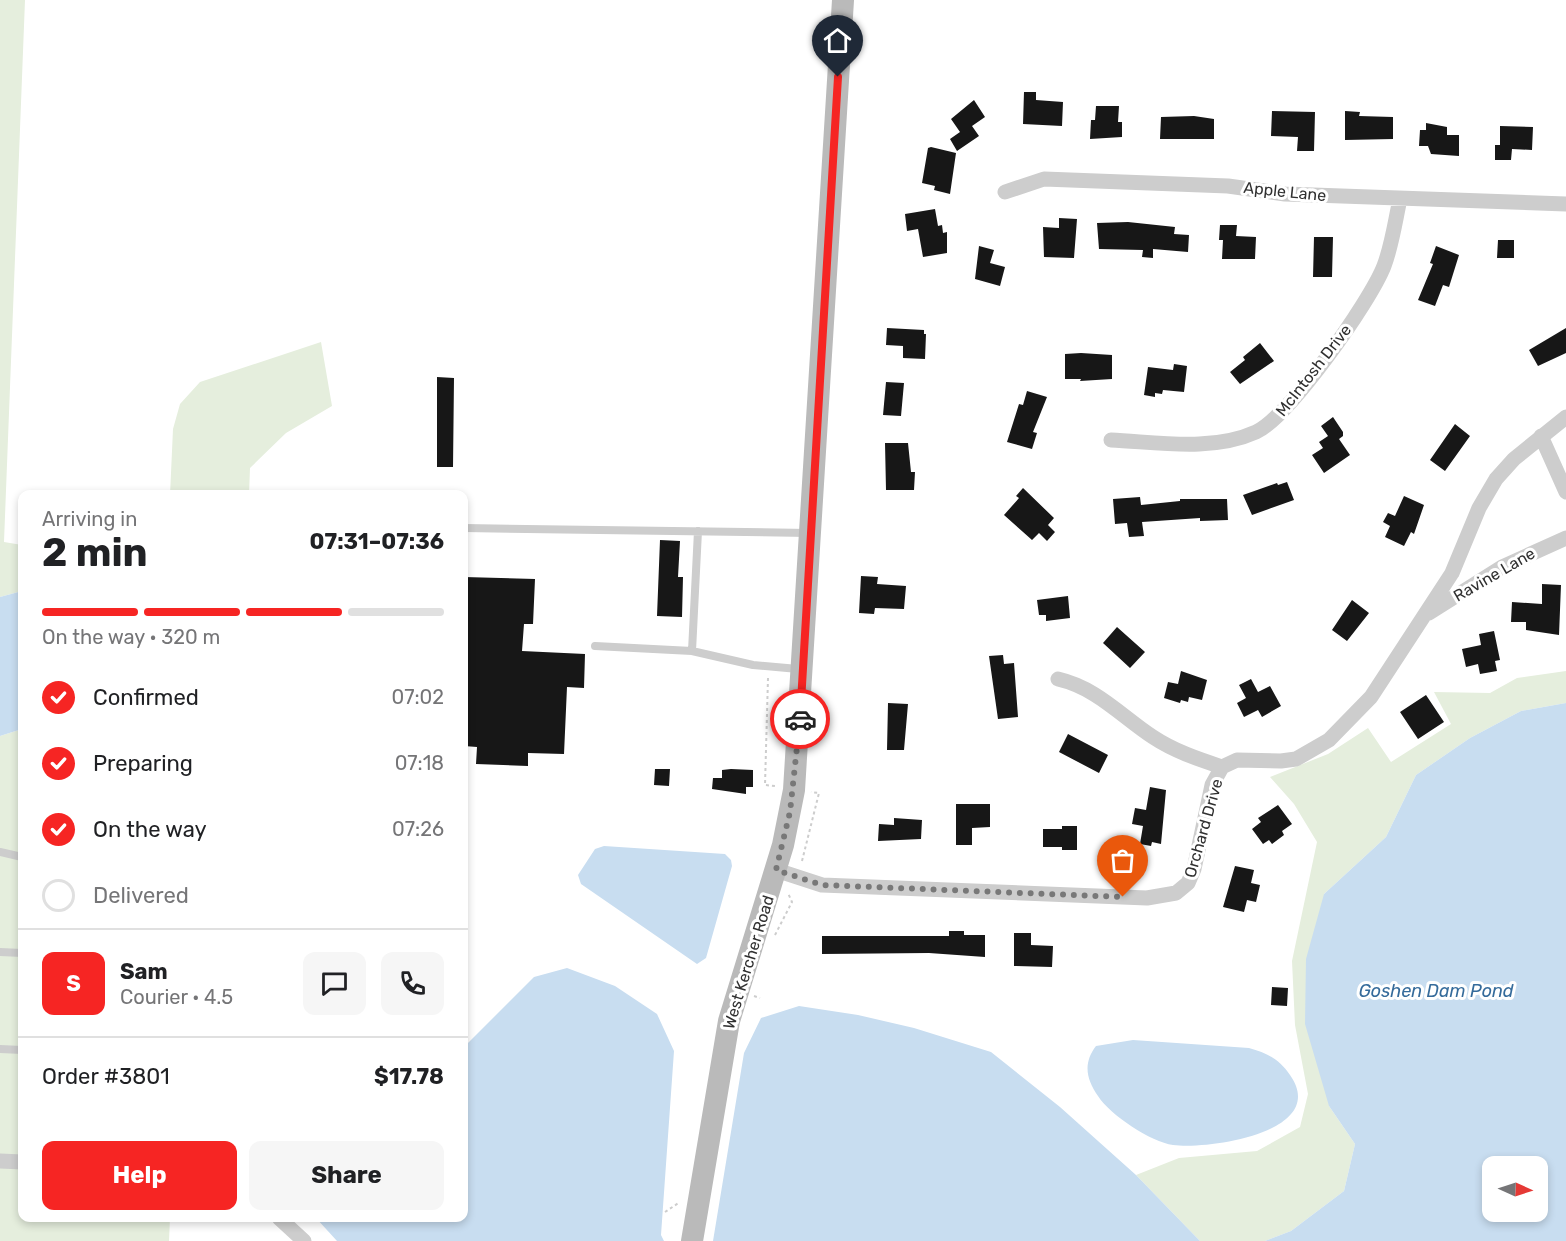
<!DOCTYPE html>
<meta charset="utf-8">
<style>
body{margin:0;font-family:Rubik,sans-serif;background:#f6f6f6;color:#202124;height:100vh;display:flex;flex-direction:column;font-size:22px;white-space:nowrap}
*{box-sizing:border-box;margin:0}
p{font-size:20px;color:#757577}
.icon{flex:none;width:33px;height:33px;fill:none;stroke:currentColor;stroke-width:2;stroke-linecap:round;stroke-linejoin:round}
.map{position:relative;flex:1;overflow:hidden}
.panel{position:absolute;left:18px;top:490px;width:450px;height:732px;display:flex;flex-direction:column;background:#fff;border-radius:12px;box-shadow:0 3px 9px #0003}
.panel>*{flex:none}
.needle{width:39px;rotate:93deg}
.fabs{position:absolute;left:1482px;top:1156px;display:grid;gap:12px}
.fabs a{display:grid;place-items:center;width:66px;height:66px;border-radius:12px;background:#fff;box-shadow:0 3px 9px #0003;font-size:30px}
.pin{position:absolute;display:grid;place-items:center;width:51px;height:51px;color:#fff;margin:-62px -26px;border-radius:50% 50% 50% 0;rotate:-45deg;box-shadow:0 0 6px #0007}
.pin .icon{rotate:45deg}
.courier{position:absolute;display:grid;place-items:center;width:60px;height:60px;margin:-30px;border:4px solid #f62523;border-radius:50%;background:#fff;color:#222;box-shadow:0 2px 8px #0007}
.head em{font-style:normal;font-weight:700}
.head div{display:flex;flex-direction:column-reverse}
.head{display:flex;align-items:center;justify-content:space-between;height:102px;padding:0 24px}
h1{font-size:39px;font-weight:700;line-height:45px}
.bar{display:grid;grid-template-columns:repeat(4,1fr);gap:9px 6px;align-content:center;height:72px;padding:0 24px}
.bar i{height:8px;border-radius:4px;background:#e0e0e0}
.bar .selected{background:#f62523}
.bar p{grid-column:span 4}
.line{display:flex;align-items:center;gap:15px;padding:0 24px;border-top:2px solid #e0e0e0}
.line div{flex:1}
.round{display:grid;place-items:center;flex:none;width:63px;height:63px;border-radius:12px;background:#f6f6f6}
ol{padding:0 24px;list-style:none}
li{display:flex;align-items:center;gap:18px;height:66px}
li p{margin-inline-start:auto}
li .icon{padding:6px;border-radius:50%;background:#f62523;color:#fff;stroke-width:4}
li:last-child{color:#757577}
li i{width:33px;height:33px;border:3px solid #e0e0e0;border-radius:50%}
.button{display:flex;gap:12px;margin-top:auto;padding:12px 24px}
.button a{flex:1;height:69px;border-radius:12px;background:#f62523;color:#fff;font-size:24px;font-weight:700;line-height:69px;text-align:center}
.button a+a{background:#f6f6f6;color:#202124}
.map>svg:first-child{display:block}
</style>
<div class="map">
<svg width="1566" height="1241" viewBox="0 0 1566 1241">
<rect width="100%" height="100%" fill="#fff"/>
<path fill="#e5eedd" d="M 0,0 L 25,0 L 4,542 L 22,545 L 22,591 L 0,597 Z
M 321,342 L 332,406 L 286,433 L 250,468 L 249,495 L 170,495 L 173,429 L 180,404 L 200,382 Z
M 1566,671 L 1566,703 L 1521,711 L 1470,738 L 1416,775 L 1386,837 L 1324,894 L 1329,1106 L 1355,1144 L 1344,1191 L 1291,1231 L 1265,1241 L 1200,1241 L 1136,1175 L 1179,1158 L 1257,1151 L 1300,1127 L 1308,1094 L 1295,1025 L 1292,961 L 1317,842 L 1294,804 L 1270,777 L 1328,754 L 1368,728 L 1391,762 L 1451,724 L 1434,692 L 1490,693 L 1517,678 Z
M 22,729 L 22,1218 L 170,1218 L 169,1241 L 0,1241 L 0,736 Z"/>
<path fill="#c8ddf0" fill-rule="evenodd" d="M 22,591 L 22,729 L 0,736 L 0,597 Z
M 1566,703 L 1566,1241 L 1265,1241 L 1291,1231 L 1344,1191 L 1355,1144 L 1329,1106 L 1305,1024 L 1306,959 L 1324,894 L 1386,837 L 1416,775 L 1470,738 L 1521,711 ZM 1492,1167 L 1538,1167 L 1538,1212 L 1492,1212 Z
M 604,846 L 725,854 L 731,860 L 732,866 L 706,958 L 697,964 L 581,884 L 578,875 L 595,849 Z
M 567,968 L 615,986 L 657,1014 L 674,1051 L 661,1235 L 664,1241 L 337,1241 L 316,1218 L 464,1218 L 464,1047 L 534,977 Z
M 799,1006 L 858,1015 L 914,1028 L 991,1052 L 1060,1107 L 1136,1175 L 1200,1241 L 713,1241 L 744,1053 L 761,1018 Z
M 1133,1040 L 1249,1048 C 1267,1053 1279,1059 1290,1075 C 1330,1132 1209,1150 1173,1145 C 1151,1142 1110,1115 1098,1096 C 1086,1079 1083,1063 1096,1046 Z"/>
<path fill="#171717" d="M 1024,92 L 1036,92 L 1036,100 L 1063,102 L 1062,126 L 1023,124 Z
M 974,100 L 985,117 L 972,126 L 979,136 L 957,151 L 950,139 L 960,132 L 951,119 Z
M 1096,106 L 1119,106 L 1118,122 L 1122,122 L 1122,137 L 1090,139 L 1091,120 L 1095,120 Z
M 1272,111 L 1315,112 L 1314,151 L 1297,151 L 1298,137 L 1271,136 Z
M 1345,111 L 1360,112 L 1359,116 L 1393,117 L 1393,139 L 1345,140 Z
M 1194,116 L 1214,119 L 1214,139 L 1160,139 L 1161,117 Z
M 1426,123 L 1447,127 L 1447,135 L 1459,135 L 1459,156 L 1431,154 L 1428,146 L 1419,146 L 1420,130 L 1426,130 Z
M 1500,126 L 1533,127 L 1532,150 L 1512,149 L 1511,160 L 1495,160 L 1495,145 L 1500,145 Z
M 931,147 L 956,153 L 950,194 L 934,190 L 935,186 L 922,183 L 928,148 Z
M 935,209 L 938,226 L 942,225 L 943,233 L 947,232 L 947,253 L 923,257 L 918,229 L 907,231 L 905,214 Z
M 1059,218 L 1077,219 L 1074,258 L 1044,257 L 1043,227 L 1059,228 Z
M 1128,222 L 1175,227 L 1174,234 L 1189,235 L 1188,252 L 1153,249 L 1153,258 L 1142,257 L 1143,250 L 1099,249 L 1097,223 Z
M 1220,225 L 1237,225 L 1236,236 L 1256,237 L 1255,259 L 1222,259 L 1223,240 L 1219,240 Z
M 1314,237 L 1333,237 L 1332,277 L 1313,277 Z
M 1498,240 L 1514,240 L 1514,258 L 1497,258 Z
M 979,246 L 994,250 L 990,263 L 1005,267 L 1000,286 L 975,279 Z
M 1436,246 L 1459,255 L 1449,287 L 1443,285 L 1435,306 L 1418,300 L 1433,264 L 1430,263 Z
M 887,328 L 924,330 L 924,334 L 926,334 L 925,359 L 903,358 L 903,346 L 886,345 Z
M 1566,328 L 1566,353 L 1538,366 L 1529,350 Z
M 1260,343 L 1274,361 L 1240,384 L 1230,372 L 1245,360 L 1243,357 Z
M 1081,353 L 1112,355 L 1112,379 L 1080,381 L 1081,379 L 1065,379 L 1065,354 Z
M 1174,364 L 1187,366 L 1184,392 L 1163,390 L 1162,394 L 1155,393 L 1155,397 L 1144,395 L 1148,367 L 1173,370 Z
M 437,377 L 454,378 L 453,467 L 437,467 Z
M 886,382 L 904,383 L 901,416 L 883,415 Z
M 1027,391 L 1047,397 L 1033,432 L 1037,433 L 1032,449 L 1007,442 L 1019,404 L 1023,405 Z
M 1333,417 L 1343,432 L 1343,436 L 1339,439 L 1350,455 L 1324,473 L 1312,455 L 1323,448 L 1319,442 L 1328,436 L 1321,426 Z
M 1455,424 L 1470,436 L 1445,471 L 1430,460 Z
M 885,443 L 908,443 L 911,472 L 915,472 L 914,490 L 886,490 Z
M 1287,482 L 1294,500 L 1252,515 L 1243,495 L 1277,483 L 1278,485 Z
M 1023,488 L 1054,518 L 1048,525 L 1055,532 L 1047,541 L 1039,533 L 1032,540 L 1004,515 L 1019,498 L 1016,496 Z
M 1404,496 L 1424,505 L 1414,534 L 1411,532 L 1404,546 L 1385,537 L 1390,526 L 1383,522 L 1388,513 L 1395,516 Z
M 1140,497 L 1141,505 L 1180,501 L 1180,499 L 1227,499 L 1228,520 L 1200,521 L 1200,518 L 1142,522 L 1144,536 L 1129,537 L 1127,523 L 1115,524 L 1113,499 Z
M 660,540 L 680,541 L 678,577 L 683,577 L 682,617 L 657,616 Z
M 861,576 L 878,577 L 877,584 L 906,586 L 904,609 L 875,608 L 874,614 L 859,613 Z
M 464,577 L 535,579 L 533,624 L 524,624 L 522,651 L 585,654 L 584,688 L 567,687 L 564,754 L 528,753 L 528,766 L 476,764 L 477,747 L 464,746 L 468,630 L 464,630 Z
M 1542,584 L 1561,585 L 1559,635 L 1526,630 L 1526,622 L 1511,622 L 1512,602 L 1542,604 Z
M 1068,596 L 1070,618 L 1046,621 L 1046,615 L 1039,615 L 1037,600 Z
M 1352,600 L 1369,613 L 1347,641 L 1332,630 Z
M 1117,627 L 1145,652 L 1130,668 L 1103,643 Z
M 1494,631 L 1500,660 L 1495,661 L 1497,671 L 1480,674 L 1478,664 L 1466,667 L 1462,649 L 1481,645 L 1479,634 Z
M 1003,655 L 1004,664 L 1014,663 L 1018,717 L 998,719 L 989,656 Z
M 1181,671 L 1207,680 L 1202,700 L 1189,697 L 1188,702 L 1181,700 L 1180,703 L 1164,698 L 1168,682 L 1178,684 Z
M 1251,679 L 1258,692 L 1270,686 L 1281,706 L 1262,717 L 1258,710 L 1244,717 L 1237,703 L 1246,698 L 1239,685 Z
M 1426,695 L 1444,722 L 1418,739 L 1400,712 Z
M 888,703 L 908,704 L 904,750 L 887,750 Z
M 1068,734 L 1108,755 L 1099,773 L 1059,752 Z
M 655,769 L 670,769 L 669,786 L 654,785 Z
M 731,769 L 753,770 L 753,787 L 746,787 L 746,794 L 712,789 L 713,778 L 722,778 L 722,770 Z
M 1150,787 L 1166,790 L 1161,844 L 1152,842 L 1151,846 L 1140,844 L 1143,826 L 1132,824 L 1135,808 L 1146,810 Z
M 956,804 L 990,804 L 990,827 L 972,828 L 972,845 L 956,845 Z
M 1278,805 L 1292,824 L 1282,831 L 1284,835 L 1272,844 L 1269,840 L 1263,844 L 1252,829 L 1261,822 L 1258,818 Z
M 894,818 L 922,820 L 921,839 L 878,841 L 879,824 L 894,825 Z
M 1062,826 L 1077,826 L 1077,850 L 1062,850 L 1062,847 L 1043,847 L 1043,829 L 1062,829 Z
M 1235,866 L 1254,870 L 1251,883 L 1260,885 L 1256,902 L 1247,900 L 1244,912 L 1223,907 Z
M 949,931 L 964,931 L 964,935 L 985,935 L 985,957 L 929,953 L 822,954 L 822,936 L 949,936 Z
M 1014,933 L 1031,933 L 1031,945 L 1053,946 L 1052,967 L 1014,966 Z
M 1272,987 L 1288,988 L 1287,1006 L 1271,1005 Z"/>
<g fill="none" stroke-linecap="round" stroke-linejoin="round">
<path stroke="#cdcdcd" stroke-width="2" stroke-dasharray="3 3" stroke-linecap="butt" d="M 768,678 L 765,785 L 775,786
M 802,861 L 819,793 L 811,792
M 775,935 L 792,902 L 788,893
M 754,996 L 760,998
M 665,1212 L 680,1202"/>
<path stroke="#cdcdcd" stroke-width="8" d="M 464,528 L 809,533
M 595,646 L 692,651 L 753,665 L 798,669
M 692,651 L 698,531
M 0,852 L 22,857
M 0,952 L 22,953
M 0,1049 L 22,1050"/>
<path stroke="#cdcdcd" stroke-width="15" d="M 1005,192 L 1044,179 L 1228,186 L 1285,194 L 1566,204
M 1541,436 L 1566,492
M 1111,440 C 1157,442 1212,452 1256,432 C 1289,417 1370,302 1384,266 C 1392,245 1395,222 1400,199
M 1429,613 L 1502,567 L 1566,538
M 1058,679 C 1097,688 1121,716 1153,737 C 1174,751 1198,759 1222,767
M 776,870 L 822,885 L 1147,898 L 1176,893 L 1188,883 L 1194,869 L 1212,785 L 1222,767 L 1237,760 L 1281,761 L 1296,759 L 1329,740 L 1371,697 L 1452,573 L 1479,508 L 1496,479 L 1514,459 L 1566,417
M 0,1161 L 22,1162
M 279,1218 L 304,1241"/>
<path stroke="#bababa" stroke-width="22" d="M 692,1241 L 729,1021 L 783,845 L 794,790 L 843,0"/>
</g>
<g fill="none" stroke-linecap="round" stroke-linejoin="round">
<path stroke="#787878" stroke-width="6" stroke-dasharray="0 10.8" d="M 800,719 L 790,812 L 776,870 L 822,885 L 1123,897"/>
<path stroke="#f62523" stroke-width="8" d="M 800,719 L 838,77"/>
</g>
<g text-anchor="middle" stroke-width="6" stroke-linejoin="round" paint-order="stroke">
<g font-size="16" fill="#303030" stroke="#fff">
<text transform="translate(1285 191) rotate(6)" y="6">Apple Lane</text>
<text transform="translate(1313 370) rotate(-52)" y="6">McIntosh Drive</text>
<text transform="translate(1494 574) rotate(-30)" y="6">Ravine Lane</text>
<text transform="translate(1203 828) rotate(-74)" y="6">Orchard Drive</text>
<text transform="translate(748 962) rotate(-73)" y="6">West Kercher Road</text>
</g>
<g font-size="18" font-style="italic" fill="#356b9b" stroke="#fff">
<text x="1436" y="997">Goshen Dam Pond</text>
</g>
</g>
</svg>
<div class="fabs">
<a><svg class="needle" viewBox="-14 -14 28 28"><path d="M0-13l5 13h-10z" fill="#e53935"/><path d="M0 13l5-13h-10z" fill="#757577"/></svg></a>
</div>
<div class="pin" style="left:1123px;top:897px;background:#ea580c"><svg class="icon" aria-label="bag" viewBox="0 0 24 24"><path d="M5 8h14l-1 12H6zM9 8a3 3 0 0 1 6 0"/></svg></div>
<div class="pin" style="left:838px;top:77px;background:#1f2937"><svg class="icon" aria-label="home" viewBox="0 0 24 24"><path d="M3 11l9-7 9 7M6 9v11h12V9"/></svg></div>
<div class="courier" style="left:800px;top:719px"><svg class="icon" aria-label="car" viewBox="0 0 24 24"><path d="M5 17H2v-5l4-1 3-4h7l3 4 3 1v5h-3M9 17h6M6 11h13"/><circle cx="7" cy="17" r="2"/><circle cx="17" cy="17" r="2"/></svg></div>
<section class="panel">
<div class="head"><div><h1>2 min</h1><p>Arriving in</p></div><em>07:31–07:36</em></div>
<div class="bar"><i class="selected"></i><i class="selected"></i><i class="selected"></i><i></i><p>On the way · 320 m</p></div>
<ol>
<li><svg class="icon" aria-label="check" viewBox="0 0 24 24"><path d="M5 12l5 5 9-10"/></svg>Confirmed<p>07:02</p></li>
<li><svg class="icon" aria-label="check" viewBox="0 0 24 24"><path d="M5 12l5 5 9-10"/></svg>Preparing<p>07:18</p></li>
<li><svg class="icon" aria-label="check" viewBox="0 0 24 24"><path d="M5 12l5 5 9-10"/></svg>On the way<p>07:26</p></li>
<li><i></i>Delivered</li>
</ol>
<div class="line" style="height:108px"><b class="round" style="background:#f62523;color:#fff">S</b><div><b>Sam</b><p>Courier · 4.5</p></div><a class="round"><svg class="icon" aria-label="chat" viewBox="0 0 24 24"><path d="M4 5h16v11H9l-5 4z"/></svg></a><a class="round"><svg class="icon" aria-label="phone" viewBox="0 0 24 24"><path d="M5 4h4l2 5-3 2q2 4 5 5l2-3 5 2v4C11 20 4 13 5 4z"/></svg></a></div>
<div class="line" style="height:78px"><div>Order #3801</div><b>$17.78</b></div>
<div class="button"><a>Help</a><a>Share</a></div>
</section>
</div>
